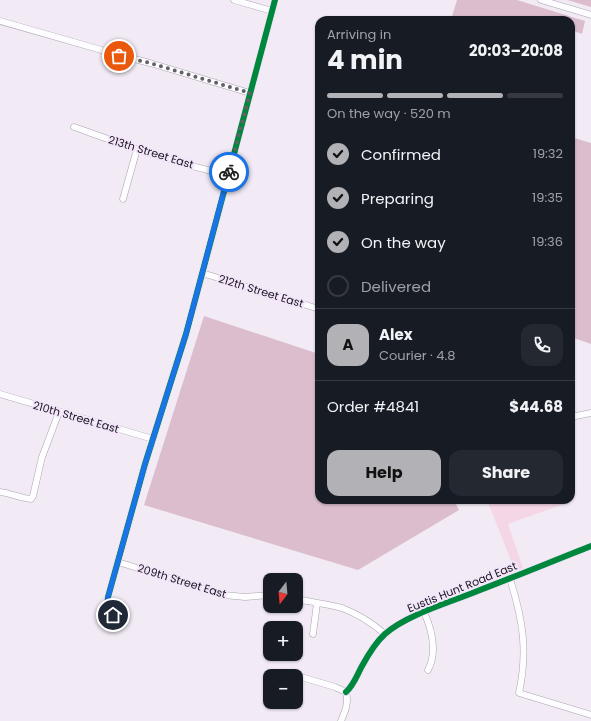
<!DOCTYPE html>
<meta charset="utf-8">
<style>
body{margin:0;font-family:Poppins,sans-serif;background:#242831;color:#f1f3f6;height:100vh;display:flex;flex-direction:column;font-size:15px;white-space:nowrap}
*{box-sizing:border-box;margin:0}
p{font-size:13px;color:#9ea1a6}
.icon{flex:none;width:22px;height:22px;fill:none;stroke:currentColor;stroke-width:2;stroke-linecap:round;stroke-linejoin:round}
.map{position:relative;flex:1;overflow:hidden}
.panel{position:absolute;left:315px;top:16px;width:260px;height:488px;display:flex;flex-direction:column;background:#171b24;border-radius:12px;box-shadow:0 1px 3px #0004}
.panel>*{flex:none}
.needle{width:26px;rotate:196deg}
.buttons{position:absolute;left:263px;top:573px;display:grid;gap:8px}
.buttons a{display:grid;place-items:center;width:40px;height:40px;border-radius:8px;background:#171b24;box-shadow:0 1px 3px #0004;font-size:20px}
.pin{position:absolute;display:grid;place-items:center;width:34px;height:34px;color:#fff;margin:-17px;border:2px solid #fff;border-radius:50%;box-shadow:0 1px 4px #0007}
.courier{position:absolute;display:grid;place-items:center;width:40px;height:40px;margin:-20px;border:3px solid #1a73e8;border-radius:50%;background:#fff;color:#222;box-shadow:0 1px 5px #0007}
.summary em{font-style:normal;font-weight:700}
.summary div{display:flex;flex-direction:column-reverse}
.summary{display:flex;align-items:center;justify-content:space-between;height:68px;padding:0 12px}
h1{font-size:26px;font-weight:700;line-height:30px}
.bar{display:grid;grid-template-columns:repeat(4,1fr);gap:6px 4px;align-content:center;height:48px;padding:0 12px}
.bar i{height:5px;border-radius:3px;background:#363941}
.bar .current{background:#b2b1b6}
.bar p{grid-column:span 4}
.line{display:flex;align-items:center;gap:10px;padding:0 12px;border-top:1px solid #363941}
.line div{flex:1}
.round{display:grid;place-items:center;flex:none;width:42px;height:42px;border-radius:12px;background:#242831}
ol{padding:0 12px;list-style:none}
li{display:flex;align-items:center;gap:12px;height:44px}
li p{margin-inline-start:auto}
li .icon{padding:4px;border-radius:50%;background:#b2b1b6;color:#111;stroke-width:4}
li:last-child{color:#9ea1a6}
li i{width:22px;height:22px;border:2px solid #363941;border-radius:50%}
.action{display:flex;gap:8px;margin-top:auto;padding:8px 12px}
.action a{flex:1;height:46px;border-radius:12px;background:#b2b1b6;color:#111;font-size:16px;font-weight:700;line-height:46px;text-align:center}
.action a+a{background:#242831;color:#f1f3f6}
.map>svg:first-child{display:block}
</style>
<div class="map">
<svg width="591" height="721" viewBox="0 0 591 721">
<rect width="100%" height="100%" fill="#f2ebf6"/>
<path fill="#f4d6e7" d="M 487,500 L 565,500 L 567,503 L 508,524 L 523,568 L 515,571 Z"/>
<path fill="#dbbdce" d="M 457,0 L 517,0 L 585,21 L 582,34 L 571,30 L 571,20 L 451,20 Z
M 567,0 L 591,0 L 591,7 Z
M 571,137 L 591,143 L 591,344 L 571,337 Z
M 204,316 L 319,354 L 319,500 L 454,500 L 459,510 L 358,570 L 144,505 Z"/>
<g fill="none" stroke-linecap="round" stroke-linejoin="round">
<defs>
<path id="minor" d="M 234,0 L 272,11
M 541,0 L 591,15
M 0,21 L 119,55 L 150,63 L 250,93
M 74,127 C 125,145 176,164 229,175
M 123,199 L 137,149
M 202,273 L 319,309
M 0,394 L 153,439
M 571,417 L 591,413
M 0,492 C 10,493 20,498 31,499 L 33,496 L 42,457 L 59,412
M 118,562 L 224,595 L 245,597 L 270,595
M 510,579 C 523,620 528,651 519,693 L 591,715
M 296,599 C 311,602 327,604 342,608 C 358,614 372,623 385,634
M 424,612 C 432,630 438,651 428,670
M 113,615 C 108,609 107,604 108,597 L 145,464 L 186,334 L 275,0
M 313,634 L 317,603
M 298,676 L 335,687 L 346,692
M 346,692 C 354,685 357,675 362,666 C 368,655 375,643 385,634 C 406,615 448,603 475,592 C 514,577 553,561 591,546
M 341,721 C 345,712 349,702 346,692"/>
</defs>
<use href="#minor" stroke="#a9a4ac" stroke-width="7"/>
<use href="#minor" stroke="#fdfcfe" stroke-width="6"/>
<defs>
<path id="cycleway" d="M 113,615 C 108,609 107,604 108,597 L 145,464 L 186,334 L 275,0
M 346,692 C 354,685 357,675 362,666 C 368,655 375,643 385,634 C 406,615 448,603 475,592 C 514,577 553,561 591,546"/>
</defs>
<use href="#cycleway" stroke="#f3e6fb" stroke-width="8"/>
<use href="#cycleway" stroke="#00873e" stroke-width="6"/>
</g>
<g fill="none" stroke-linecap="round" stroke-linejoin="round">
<path stroke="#656068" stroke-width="4" stroke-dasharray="0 7.2" d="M 119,56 L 150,63 L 250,93 L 229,172"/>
<path stroke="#1a73e8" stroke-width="5" d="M 113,615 C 108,609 107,604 108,597 L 145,464 L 186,334 L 229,172"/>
</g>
<g text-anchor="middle" stroke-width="4" stroke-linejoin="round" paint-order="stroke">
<g font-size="11" fill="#19151c" stroke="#f3e6fb">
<text transform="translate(151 152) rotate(17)" y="4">213th Street East</text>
<text transform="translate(261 291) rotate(17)" y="4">212th Street East</text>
<text transform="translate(76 417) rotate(16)" y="4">210th Street East</text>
<text transform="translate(182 581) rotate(17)" y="4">209th Street East</text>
<text transform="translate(462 587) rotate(-22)" y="4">Eustis Hunt Road East</text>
</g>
</g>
</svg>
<div class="buttons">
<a><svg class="needle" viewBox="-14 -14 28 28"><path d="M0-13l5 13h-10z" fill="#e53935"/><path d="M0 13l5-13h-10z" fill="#9ea1a6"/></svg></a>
<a>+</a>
<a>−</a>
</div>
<div class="pin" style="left:119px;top:56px;background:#ea580c"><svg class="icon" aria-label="bag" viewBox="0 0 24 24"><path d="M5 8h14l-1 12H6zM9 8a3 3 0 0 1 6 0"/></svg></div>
<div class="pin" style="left:113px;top:615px;background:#1f2937"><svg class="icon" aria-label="home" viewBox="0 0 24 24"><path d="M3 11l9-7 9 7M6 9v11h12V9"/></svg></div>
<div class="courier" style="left:229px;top:172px"><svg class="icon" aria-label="bike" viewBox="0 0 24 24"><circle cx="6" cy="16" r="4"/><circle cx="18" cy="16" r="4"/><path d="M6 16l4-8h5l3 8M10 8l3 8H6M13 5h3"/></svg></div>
<section class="panel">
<div class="summary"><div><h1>4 min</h1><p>Arriving in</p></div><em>20:03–20:08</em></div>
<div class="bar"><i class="current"></i><i class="current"></i><i class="current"></i><i></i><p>On the way · 520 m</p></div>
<ol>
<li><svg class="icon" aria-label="check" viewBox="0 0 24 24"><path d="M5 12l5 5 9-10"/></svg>Confirmed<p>19:32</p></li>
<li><svg class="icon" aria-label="check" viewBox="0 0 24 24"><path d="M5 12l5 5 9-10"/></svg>Preparing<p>19:35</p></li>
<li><svg class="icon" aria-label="check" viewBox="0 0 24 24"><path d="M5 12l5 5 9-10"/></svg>On the way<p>19:36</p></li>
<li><i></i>Delivered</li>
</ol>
<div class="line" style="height:72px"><b class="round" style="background:#b2b1b6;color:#111">A</b><div><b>Alex</b><p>Courier · 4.8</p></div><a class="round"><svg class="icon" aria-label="phone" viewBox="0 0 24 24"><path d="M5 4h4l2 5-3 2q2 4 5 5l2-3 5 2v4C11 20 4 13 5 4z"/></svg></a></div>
<div class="line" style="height:52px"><div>Order #4841</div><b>$44.68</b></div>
<div class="action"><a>Help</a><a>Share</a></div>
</section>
</div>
